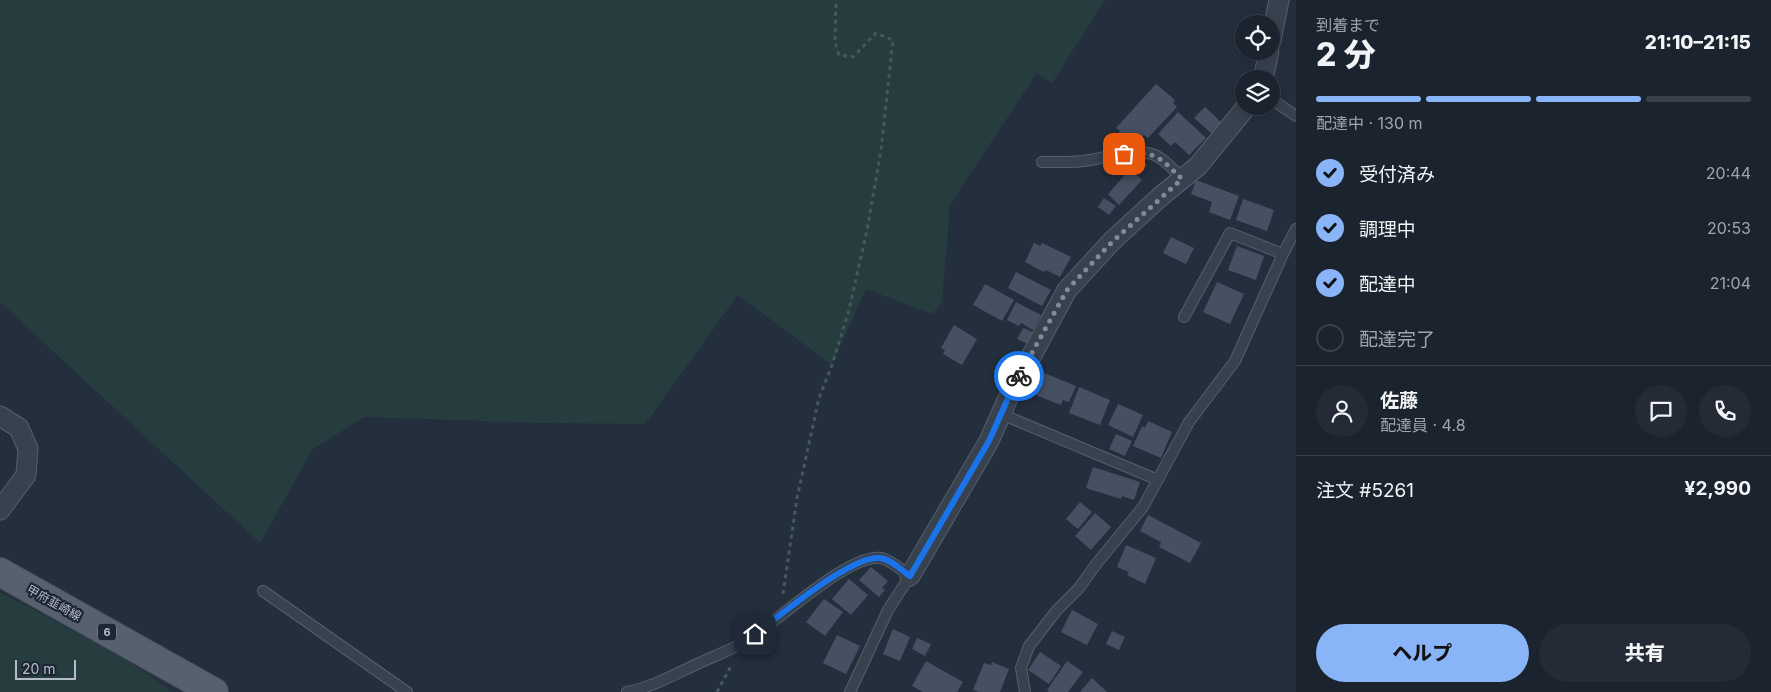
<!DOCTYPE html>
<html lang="ja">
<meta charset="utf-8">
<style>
body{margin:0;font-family:Inter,"Noto Sans JP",sans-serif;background:#242b36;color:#f1f3f6;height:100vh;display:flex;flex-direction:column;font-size:19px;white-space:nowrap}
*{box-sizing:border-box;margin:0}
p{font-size:16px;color:#a0a4aa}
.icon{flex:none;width:28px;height:28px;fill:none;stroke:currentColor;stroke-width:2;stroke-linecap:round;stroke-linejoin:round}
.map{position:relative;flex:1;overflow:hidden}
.details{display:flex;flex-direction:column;background:#1b232e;width:475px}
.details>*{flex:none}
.controls{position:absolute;left:1235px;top:15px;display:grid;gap:10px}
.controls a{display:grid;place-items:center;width:45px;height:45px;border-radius:50%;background:#1b232e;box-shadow:0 2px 12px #0003,0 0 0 1px #39404a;font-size:25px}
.scale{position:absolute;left:15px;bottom:12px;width:61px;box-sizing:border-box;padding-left:5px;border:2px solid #b4bcc9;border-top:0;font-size:14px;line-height:18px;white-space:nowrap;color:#b4bcc9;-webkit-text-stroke:4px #1d2633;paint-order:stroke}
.pin{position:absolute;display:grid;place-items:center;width:42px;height:42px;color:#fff;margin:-21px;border-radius:10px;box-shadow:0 2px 8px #0006}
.courier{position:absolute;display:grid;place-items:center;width:50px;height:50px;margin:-25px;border:4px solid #1a73e8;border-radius:50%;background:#fff;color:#222;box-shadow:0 1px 6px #0007}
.head em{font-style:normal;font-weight:800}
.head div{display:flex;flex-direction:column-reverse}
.head{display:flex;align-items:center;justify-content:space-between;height:85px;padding:0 20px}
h1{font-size:32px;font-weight:800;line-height:38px}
.bar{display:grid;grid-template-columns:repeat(4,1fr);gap:8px 5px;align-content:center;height:60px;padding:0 20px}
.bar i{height:6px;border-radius:4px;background:#39404a}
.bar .active{background:#8ab4f8}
.bar p{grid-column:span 4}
.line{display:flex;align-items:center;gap:12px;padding:0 20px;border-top:1px solid #39404a}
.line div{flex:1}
.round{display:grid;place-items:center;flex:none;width:52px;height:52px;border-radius:26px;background:#242b36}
ol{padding:0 20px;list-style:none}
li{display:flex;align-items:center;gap:15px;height:55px}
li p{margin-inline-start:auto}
li .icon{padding:5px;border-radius:50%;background:#8ab4f8;color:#111;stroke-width:4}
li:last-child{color:#a0a4aa}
li i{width:28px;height:28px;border:2px solid #39404a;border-radius:50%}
.cta{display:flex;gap:10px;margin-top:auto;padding:10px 20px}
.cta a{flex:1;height:58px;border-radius:30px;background:#8ab4f8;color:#111;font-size:20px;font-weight:800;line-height:58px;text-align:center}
.cta a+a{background:#242b36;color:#f1f3f6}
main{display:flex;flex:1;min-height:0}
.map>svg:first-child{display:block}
</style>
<main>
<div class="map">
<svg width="1296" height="692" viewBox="0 0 1296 692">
<rect width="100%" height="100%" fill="#242f3e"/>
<path fill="#263c3f" d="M 0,0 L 1105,0 L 1052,83 L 1037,73 L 950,205 L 942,303 L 932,314 L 866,289 L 832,365 L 738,295 L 645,424 L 541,423 L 364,417 L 313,449 L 260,543 L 0,302 Z
M 0,592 L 126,659 L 173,692 L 0,692 Z"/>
<path fill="#455162" d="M 1156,84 L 1175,100 L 1173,103 L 1177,107 L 1148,138 L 1144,135 L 1132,149 L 1116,135 L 1120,131 L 1116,128 Z
M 1205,107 L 1221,122 L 1211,133 L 1194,118 Z
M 1178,112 L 1206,138 L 1189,155 L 1175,142 L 1171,146 L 1158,134 Z
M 1139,156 L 1147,165 L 1139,172 L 1131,163 Z
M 1130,169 L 1142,180 L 1119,205 L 1108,194 Z
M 1196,180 L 1239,196 L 1230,220 L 1209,212 L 1212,202 L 1191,194 Z
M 1104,198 L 1116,206 L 1109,215 L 1098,207 Z
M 1243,199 L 1274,210 L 1267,231 L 1236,220 Z
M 1171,237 L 1194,248 L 1186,264 L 1163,253 Z
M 1034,243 L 1040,246 L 1042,243 L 1071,257 L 1060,277 L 1046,270 L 1044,272 L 1025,262 Z
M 1237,246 L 1264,256 L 1256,280 L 1228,270 Z
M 1016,272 L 1051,290 L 1042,306 L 1008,288 Z
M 1217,282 L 1244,294 L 1230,324 L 1203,312 Z
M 985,284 L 1014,300 L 1002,321 L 973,305 Z
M 1016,302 L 1041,315 L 1033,330 L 1021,323 L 1019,326 L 1007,320 Z
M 954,325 L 977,339 L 962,365 L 943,354 L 945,350 L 941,348 Z
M 1023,328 L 1033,332 L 1028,344 L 1017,339 Z
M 1037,370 L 1076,386 L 1069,402 L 1063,400 L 1061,405 L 1028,392 Z
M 1079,387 L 1110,400 L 1100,425 L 1069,413 Z
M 1118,404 L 1143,415 L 1133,437 L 1108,425 Z
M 1148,421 L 1172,432 L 1161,458 L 1133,446 L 1142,426 L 1145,428 Z
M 1116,434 L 1132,441 L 1125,456 L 1109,449 Z
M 1093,467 L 1140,482 L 1134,500 L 1122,496 L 1121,499 L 1086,488 Z
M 1080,502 L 1092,512 L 1078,529 L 1066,519 Z
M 1095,513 L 1111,527 L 1091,550 L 1075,536 Z
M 1148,515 L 1201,543 L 1190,563 L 1159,547 L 1161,542 L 1140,531 Z
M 1126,545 L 1156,558 L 1145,584 L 1127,575 L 1129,572 L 1117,567 Z
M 871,567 L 888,581 L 882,588 L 885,590 L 879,597 L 859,580 Z
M 849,579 L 868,595 L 851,615 L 832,599 Z
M 824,599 L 843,612 L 825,636 L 806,622 Z
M 1072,610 L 1098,624 L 1087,645 L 1061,632 Z
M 893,629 L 910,637 L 900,661 L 883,654 Z
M 1112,631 L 1125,637 L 1119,650 L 1106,644 Z
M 837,635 L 860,646 L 846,674 L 823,663 Z
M 917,638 L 931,644 L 925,656 L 912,649 Z
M 1040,652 L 1061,666 L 1049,684 L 1028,670 Z
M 926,661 L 963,682 L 957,692 L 923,692 L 912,686 Z
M 1067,661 L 1083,672 L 1068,692 L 1049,692 L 1047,690 Z
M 992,662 L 1009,669 L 1000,692 L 979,692 L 973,690 L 984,663 L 991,665 Z
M 1092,678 L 1107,692 L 1080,692 Z"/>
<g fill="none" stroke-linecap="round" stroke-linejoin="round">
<defs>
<path id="service" d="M 1271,99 L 1296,116
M 1042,162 C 1058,162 1074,163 1090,160 C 1109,157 1132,148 1152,154 C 1164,158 1174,170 1182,179
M 1184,317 L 1230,233 L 1283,254
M 1001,414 L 1158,480
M 263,591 L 407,692
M 627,692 C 652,687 674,675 697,664 C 712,657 728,651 743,643 C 773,626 848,553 881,558 C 891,560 901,570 910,576 L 888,610 L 850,692
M 1025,692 L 1021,668 L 1029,646 L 1057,610 L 1079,588 L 1097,563 L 1143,507 L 1189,422 L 1235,361 L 1283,254 L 1296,229"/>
<path id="minor" d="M 1271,41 L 1279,0
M 1263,79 L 1269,51
M 0,416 L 19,428 L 28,449 L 26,475 L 0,510
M 910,576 L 989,441 L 1013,387 L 1027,364 L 1067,290 L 1112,241 L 1160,197 L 1198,166 L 1247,106"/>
<path id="primary" d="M 0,572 L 214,692"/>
</defs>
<use href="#service" stroke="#565f6c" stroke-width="12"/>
<use href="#minor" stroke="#565f6c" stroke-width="21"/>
<use href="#primary" stroke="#414a57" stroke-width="30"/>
<path stroke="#44595c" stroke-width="3" stroke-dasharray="4 4" stroke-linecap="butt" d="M 783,594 L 797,498 L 819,398 L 832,365 L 849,310 L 867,230 L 881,150 L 893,40 L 876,33 L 853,57 L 839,55 L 835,42 L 836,0
M 717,692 L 731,666"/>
<use href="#service" stroke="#38414e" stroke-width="10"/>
<use href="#minor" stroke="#38414e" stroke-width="19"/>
<use href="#primary" stroke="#56606e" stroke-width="28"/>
</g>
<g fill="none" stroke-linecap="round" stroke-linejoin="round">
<path stroke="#828b98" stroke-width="5" stroke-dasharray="0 9" d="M 1019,376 L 1067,290 L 1112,242 L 1182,179 C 1160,158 1157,151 1124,154"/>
<path stroke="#1a73e8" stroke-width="6" d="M 755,634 C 780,616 851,555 880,558 C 891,559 901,570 910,576 L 989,441 L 1013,387 L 1019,376"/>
</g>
<g text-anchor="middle" stroke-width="4.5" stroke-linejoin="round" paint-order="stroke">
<rect fill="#1d2633" stroke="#878f9c" stroke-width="1" x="98" y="623.5" width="18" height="17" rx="4"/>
<g font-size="11" font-weight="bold" fill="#b4bcc9">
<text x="107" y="636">6</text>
</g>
<g font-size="12" fill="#b4bcc9" stroke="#1d2633">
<text transform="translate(54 603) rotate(29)" y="4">甲府韮崎線</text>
</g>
</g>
</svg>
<div class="controls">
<a><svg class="icon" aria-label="locate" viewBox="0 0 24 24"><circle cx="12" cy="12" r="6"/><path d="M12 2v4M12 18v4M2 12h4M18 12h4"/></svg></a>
<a><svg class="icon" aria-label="layers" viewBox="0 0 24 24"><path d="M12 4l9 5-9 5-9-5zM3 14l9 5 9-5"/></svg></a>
</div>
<div class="scale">20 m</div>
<div class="pin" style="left:1124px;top:154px;background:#ea580c"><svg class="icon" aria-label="bag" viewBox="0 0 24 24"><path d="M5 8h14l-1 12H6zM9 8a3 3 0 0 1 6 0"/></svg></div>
<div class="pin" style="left:755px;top:634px;background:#1f2937"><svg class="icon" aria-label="home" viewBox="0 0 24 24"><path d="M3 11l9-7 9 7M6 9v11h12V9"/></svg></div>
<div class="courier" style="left:1019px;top:376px"><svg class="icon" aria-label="bike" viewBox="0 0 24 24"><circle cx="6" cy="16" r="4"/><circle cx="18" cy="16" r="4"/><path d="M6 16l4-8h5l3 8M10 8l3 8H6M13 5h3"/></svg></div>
</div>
<section class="details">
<div class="head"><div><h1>2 分</h1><p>到着まで</p></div><em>21:10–21:15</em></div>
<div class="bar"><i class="active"></i><i class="active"></i><i class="active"></i><i></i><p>配達中 · 130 m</p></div>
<ol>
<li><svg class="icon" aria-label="check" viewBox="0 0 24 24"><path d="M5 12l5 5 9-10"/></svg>受付済み<p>20:44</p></li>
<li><svg class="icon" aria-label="check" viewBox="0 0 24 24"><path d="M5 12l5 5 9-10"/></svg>調理中<p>20:53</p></li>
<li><svg class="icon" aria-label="check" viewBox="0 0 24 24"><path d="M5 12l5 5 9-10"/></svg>配達中<p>21:04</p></li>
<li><i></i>配達完了</li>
</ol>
<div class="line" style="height:90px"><a class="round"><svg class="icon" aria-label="person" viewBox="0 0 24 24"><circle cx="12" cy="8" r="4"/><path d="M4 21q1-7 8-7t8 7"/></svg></a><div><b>佐藤</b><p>配達員 · 4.8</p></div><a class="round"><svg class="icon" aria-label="chat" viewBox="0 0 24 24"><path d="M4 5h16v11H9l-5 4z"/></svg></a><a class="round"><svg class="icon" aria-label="phone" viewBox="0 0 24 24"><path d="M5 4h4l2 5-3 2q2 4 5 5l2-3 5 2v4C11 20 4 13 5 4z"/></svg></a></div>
<div class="line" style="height:65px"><div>注文 #5261</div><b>¥2,990</b></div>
<div class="cta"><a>ヘルプ</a><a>共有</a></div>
</section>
</main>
